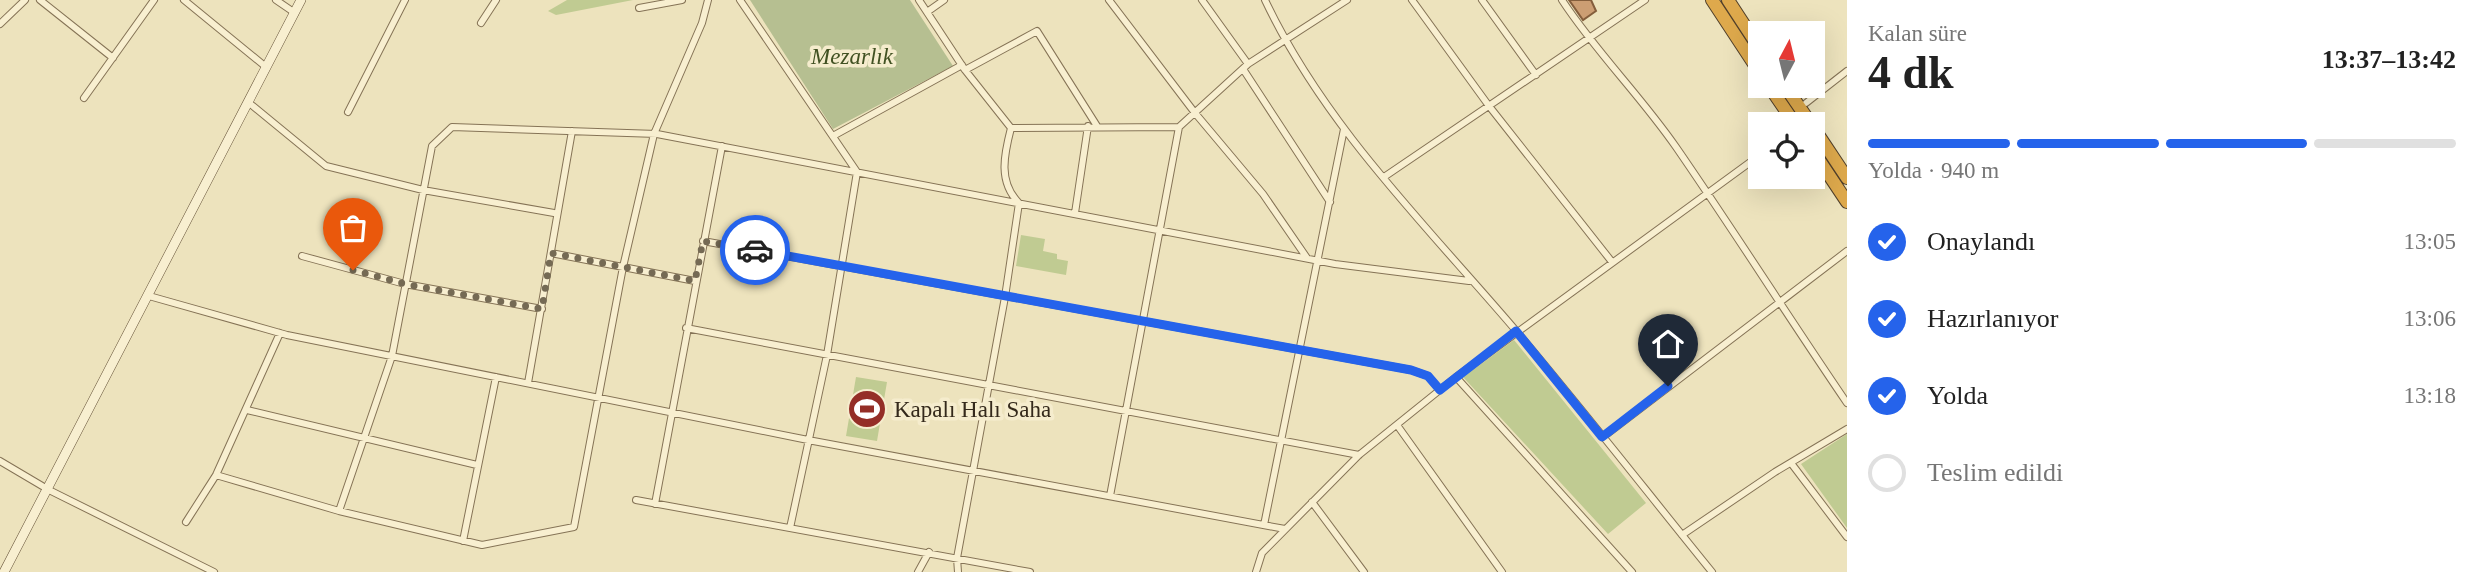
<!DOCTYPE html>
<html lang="tr">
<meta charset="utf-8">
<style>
body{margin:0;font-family:Georgia,serif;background:#f6f6f6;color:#222;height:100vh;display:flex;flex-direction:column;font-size:26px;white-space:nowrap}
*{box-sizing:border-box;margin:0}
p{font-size:23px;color:#767676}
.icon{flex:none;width:38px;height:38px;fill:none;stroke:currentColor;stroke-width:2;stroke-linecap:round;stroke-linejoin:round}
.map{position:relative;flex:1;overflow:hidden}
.drawer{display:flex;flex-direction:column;background:#fff;width:630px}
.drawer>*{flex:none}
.needle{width:46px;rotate:7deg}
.fabs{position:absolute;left:1748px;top:21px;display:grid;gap:14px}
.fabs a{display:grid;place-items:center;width:77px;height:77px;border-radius:0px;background:#fff;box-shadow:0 7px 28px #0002;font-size:35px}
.pin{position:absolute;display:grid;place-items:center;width:60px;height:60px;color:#fff;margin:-72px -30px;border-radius:50% 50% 50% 0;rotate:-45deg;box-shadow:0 0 7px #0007}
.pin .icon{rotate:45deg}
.courier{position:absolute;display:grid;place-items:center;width:70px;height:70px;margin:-35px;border:5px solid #2563eb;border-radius:50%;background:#fff;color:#222;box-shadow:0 2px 9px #0007}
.summary em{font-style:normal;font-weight:700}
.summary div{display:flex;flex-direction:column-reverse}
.summary{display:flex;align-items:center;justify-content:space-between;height:119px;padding:0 21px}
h1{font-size:46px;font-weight:700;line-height:52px}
.bar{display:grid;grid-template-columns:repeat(4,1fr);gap:10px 7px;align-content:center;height:84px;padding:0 21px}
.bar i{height:9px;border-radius:5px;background:#e0e0e0}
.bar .current{background:#2563eb}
.bar p{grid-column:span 4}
ol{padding:0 21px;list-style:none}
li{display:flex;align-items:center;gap:21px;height:77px}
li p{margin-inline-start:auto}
li .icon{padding:7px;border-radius:50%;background:#2563eb;color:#fff;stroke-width:4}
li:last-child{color:#767676}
li i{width:38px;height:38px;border:4px solid #e0e0e0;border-radius:50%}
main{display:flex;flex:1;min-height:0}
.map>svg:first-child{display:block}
</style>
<main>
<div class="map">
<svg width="1847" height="572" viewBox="0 0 1847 572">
<rect width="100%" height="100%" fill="#ede3bd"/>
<path fill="#c0cb92" d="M 567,0 L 633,0 L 556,15 L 548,11 Z
M 1021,235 L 1045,239 L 1043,251 L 1057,254 L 1057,259 L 1068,261 L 1066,275 L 1016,266 Z
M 1514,340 L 1646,503 L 1608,534 L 1463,377 Z
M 856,377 L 887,382 L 877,441 L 846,436 Z
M 1847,434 L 1847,528 L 1801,464 Z"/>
<path fill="#b6bf91" d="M 750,0 L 910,0 L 953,66 L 833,129 Z"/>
<path fill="#cc9e73" stroke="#845e3c" stroke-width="2" d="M 1569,0 L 1591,0 L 1596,11 L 1583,20 Z"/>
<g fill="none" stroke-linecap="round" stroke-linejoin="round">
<defs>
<path id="street" d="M 40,0 L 113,58
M 184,0 L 266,67
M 276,0 L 295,13
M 740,0 L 857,172 L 827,355 L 790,528
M 919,0 L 965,70 L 1011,128 L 1179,127 L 1248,64 L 1347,0
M 1109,0 L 1195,113 L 1263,194 L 1307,258
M 1202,0 L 1248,64
M 1265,0 C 1325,127 1428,227 1518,333 C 1584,411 1647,492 1712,572
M 1412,0 L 1489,106 L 1612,262
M 1482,0 L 1536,75
M 1562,0 C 1596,52 1640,95 1676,147 C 1734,231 1789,318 1847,403
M 639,8 L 682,0
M 927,12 L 944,0
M 481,23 L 496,0
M 0,24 L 25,0
M 1243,69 L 1330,202
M 965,70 L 1037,31 L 1097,126
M 84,98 L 154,0
M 248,102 L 326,166 L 423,190 L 554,213
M 1806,103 L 1847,71
M 348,112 L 405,0
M 833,136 L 962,65
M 1384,177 L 1645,0
M 1075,213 L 1088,126
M 703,241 L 1411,370 L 1428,376 L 1440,390
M 551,253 L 695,281
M 302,256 L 405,284 L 542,309
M 149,296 L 287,335 L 808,440 L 1285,529
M 686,328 L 1359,455
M 1456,377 L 1632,572
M 528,383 L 572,131
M 247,410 L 477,465
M 1397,425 L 1502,572
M 1603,437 L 1847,251
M 0,461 L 49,490 L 214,572
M 1791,463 L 1847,537
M 216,475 L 339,511 L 482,545 L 574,527 L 623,267 L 654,134 L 702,23 L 708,0
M 1110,496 L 1179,127
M 636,500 L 1030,572
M 1312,502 L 1364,572
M 655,504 L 722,146
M 339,511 L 392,356 L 432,146 L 452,127 L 657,134 L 1335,264 L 1469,281
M 186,522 L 216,475 L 280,333
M 1264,525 L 1344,129
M 1682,535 L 1775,472 L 1847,429
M 463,541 L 496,377
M 918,572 L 929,552
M 958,572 L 957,558 L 1005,297 L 1019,203 C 998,182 1004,155 1011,128
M 1256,572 L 1262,553 L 1359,455 L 1456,377 L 1760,155"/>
<path id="secondary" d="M 4,572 L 301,0"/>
<path id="highway" d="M 1712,0 L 1760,73
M 1728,0 L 1760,49
M 1769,86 L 1795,124
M 1785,86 L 1811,124
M 1813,127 L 1847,178
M 1813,151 L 1847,202"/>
</defs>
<use href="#street" stroke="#857356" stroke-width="8"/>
<use href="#secondary" stroke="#67543a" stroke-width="10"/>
<use href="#highway" stroke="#52402b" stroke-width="14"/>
<use href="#street" stroke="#f8efd0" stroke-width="6"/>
<use href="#secondary" stroke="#f8efd0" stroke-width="9"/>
<use href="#highway" stroke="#dea94c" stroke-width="12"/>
</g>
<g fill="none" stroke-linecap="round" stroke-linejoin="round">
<path stroke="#756a54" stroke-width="7" stroke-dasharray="0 12.6" d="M 353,270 L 405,284 L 542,309 L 551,253 L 695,281 L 703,241 L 755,250"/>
<path stroke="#2563eb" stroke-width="9" d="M 755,250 L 1411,370 L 1428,376 L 1440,390 L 1516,331 L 1602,437 L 1668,386"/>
</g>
<defs>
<symbol id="stadium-disc" viewBox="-11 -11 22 22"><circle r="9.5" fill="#942e27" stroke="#f5eccd"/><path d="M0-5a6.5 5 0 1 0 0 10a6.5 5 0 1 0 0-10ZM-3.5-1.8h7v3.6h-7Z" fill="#fff"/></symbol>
</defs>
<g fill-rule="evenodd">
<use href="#stadium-disc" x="845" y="387" width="44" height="44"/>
</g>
<g text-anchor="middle" stroke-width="7" stroke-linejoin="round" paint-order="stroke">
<g font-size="23" font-style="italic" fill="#415122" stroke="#f5eccd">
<text x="852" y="64">Mezarlık</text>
</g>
<g font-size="23" fill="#34291b" stroke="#f5eccd" text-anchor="start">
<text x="894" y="417">Kapalı Halı Saha</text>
</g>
</g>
</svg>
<div class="fabs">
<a><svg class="needle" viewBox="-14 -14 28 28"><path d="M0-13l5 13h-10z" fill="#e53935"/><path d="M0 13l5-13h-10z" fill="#767676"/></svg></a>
<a><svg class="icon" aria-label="locate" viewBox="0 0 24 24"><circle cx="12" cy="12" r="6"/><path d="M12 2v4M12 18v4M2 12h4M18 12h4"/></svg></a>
</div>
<div class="pin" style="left:353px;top:270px;background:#ea580c"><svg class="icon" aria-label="bag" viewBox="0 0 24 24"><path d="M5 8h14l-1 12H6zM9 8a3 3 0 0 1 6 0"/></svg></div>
<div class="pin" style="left:1668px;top:386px;background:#1f2937"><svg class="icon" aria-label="home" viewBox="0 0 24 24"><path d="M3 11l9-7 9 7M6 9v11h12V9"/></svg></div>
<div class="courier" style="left:755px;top:250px"><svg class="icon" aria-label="car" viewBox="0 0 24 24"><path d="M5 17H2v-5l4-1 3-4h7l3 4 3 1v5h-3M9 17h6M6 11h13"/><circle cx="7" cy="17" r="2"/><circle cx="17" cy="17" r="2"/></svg></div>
</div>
<section class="drawer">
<div class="summary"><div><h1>4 dk</h1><p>Kalan süre</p></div><em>13:37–13:42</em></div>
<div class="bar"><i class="current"></i><i class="current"></i><i class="current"></i><i></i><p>Yolda · 940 m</p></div>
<ol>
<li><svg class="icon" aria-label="check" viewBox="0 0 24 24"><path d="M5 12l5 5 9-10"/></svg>Onaylandı<p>13:05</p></li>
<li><svg class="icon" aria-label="check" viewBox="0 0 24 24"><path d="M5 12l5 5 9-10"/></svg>Hazırlanıyor<p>13:06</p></li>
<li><svg class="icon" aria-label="check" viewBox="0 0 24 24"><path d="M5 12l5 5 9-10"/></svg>Yolda<p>13:18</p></li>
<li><i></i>Teslim edildi</li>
</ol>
</section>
</main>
